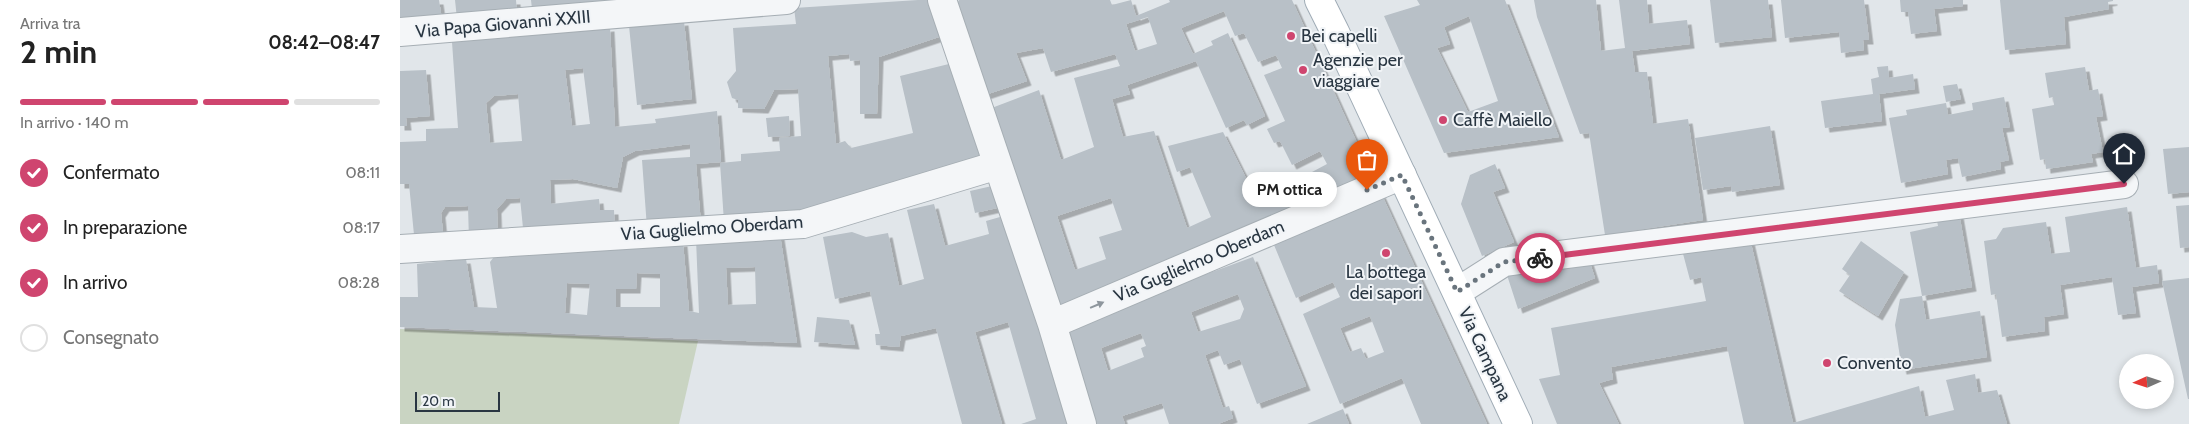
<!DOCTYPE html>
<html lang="it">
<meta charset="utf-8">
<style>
body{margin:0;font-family:Cabin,sans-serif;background:#f2f2f2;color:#222;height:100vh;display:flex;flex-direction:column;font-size:19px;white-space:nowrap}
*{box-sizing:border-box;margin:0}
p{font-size:16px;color:#767676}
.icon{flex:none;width:28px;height:28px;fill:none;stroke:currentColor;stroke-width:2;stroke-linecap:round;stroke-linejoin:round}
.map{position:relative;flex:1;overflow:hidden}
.details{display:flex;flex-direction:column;background:#fff;width:400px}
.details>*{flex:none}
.needle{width:32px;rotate:267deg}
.controls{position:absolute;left:1719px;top:354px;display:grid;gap:10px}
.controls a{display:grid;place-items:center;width:55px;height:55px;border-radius:50%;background:#fff;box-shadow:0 2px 8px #0003;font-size:25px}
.scale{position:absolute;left:15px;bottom:12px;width:85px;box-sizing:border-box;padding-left:5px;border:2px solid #293642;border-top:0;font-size:14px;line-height:18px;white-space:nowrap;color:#293642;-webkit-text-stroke:4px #f1f4f7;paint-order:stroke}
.pin{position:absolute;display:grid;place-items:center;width:42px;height:42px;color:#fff;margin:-51px -21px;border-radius:50% 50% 50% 0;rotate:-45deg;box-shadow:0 0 5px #0007}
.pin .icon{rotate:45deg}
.courier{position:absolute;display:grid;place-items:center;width:50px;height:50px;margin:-25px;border:4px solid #cf456f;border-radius:50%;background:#fff;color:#222;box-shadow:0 1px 6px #0007}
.bubble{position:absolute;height:35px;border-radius:18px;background:#fff;box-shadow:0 2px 8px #0003;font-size:16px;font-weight:700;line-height:35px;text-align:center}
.overview em{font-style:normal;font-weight:700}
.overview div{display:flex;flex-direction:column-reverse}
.overview{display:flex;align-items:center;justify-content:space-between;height:85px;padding:0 20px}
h1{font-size:32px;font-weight:700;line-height:38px}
.bar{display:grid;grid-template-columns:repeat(4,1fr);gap:8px 5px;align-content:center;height:60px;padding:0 20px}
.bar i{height:6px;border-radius:4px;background:#e0e0e0}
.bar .current{background:#cf456f}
.bar p{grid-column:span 4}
ol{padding:0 20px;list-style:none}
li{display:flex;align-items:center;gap:15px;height:55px}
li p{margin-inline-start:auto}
li .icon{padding:5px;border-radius:50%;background:#cf456f;color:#fff;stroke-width:4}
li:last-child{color:#767676}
li i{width:28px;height:28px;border:2px solid #e0e0e0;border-radius:50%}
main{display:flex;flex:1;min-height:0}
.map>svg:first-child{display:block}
</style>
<main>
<section class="details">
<div class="overview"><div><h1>2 min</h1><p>Arriva tra</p></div><em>08:42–08:47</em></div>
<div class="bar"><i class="current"></i><i class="current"></i><i class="current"></i><i></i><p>In arrivo · 140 m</p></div>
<ol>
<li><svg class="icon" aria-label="check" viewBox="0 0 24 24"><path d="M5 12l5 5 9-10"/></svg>Confermato<p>08:11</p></li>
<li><svg class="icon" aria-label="check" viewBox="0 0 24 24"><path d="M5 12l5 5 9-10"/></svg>In preparazione<p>08:17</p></li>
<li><svg class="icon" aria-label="check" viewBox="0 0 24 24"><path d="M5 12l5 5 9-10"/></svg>In arrivo<p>08:28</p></li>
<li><i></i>Consegnato</li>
</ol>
</section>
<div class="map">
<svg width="1789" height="424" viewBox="0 0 1789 424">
<defs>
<filter id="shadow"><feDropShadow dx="4.5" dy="4.5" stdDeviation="0" flood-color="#0004"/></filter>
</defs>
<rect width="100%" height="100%" fill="#e1e6ea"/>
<path fill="#c9d4c2" d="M 0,329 L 298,341 L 279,424 L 0,424 Z"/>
<path fill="#b8c0c7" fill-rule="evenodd" filter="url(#shadow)" d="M 0,0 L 39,0 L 42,20 L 0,25 Z
M 55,0 L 116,0 L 117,12 L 57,19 Z
M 131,0 L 206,0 L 206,1 L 132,9 Z
M 518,0 L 532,0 L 545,35 L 479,57 L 477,114 L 460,114 L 460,60 L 450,61 L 449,54 L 428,56 L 436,144 L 445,141 L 451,148 L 513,133 L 500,76 L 557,62 L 591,163 L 408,215 L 324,222 L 320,163 L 341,161 L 341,154 L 380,151 L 379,138 L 401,136 L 398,89 L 374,90 L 364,109 L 338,108 L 338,100 L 332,98 L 327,82 L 336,71 L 333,28 L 396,24 L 394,8 Z
M 559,0 L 710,0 L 712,5 L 731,0 L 736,16 L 770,2 L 769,0 L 892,0 L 973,178 L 912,209 L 897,180 L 927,164 L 920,151 L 892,165 L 880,141 L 874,143 L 867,129 L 885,121 L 864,75 L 882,68 L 876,55 L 858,62 L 844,33 L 835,36 L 824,11 L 781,28 L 793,54 L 813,45 L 811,41 L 828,33 L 865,116 L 847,125 L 844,120 L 826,128 L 796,61 L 727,85 L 730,94 L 712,99 L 723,137 L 754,131 L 787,228 L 811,217 L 790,167 L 777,172 L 768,146 L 823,132 L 850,186 L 883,174 L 901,210 L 658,318 L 589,109 L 639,90 L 661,160 L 694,147 L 674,78 L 720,66 L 715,54 L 651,72 L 643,48 L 616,53 L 627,81 L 585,95 L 554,9 ZM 748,17 L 757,44 L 735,51 L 726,24 ZM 711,198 L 722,230 L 699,237 L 706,259 L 675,270 L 657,216 Z
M 1017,0 L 1105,0 L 1159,137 L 1044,153 L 984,16 L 1020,5 ZM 1069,16 L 1098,101 L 1068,112 L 1037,48 L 1050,44 L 1044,27 Z
M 1134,0 L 1196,0 L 1201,51 L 1225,48 L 1219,0 L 1247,0 L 1249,24 L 1287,20 L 1290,44 L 1232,51 L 1235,72 L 1247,72 L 1253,124 L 1288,119 L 1303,220 L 1205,235 L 1189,133 L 1180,134 L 1137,17 Z
M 1310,0 L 1368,0 L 1372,37 L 1315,43 Z
M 1381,0 L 1464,0 L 1469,40 L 1463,40 L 1464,50 L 1441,53 L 1439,32 L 1385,38 Z
M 1500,0 L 1563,0 L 1563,6 L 1534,9 L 1537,31 L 1511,34 L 1508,12 L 1501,12 Z
M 1600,0 L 1713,0 L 1713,1 L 1708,2 L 1709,9 L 1664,17 L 1666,44 L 1605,50 Z
M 284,21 L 292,99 L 237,105 L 229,26 Z
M 210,27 L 215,127 L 256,123 L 255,119 L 317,111 L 321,162 L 296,164 L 301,224 L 247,228 L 242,160 L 290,157 L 290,144 L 235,151 L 223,157 L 217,188 L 173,179 L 150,180 L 151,204 L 199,199 L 200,210 L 214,210 L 215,233 L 124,238 L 120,198 L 106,199 L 97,209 L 98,240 L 69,241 L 68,206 L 45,207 L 41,213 L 44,243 L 15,245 L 9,184 L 0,184 L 0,142 L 26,141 L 26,129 L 58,128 L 52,42 ZM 183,68 L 190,124 L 172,126 L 165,70 ZM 118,94 L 122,141 L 90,143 L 86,103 L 94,96 Z
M 1488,66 L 1489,78 L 1513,74 L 1515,89 L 1479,94 L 1482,121 L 1425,128 L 1421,101 L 1473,94 L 1471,79 L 1479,77 L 1477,67 Z
M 1685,67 L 1689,91 L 1698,89 L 1703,116 L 1696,117 L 1703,152 L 1691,154 L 1693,162 L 1646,169 L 1645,159 L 1640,160 L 1632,109 L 1654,105 L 1653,97 L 1649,98 L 1645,73 Z
M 26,70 L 30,116 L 6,118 L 7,126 L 0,126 L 0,71 Z
M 1557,84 L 1561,99 L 1546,102 L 1543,86 Z
M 1604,97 L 1610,127 L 1602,128 L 1609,160 L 1600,162 L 1601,169 L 1562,177 L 1558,158 L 1546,160 L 1548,174 L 1501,183 L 1489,118 L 1507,115 L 1506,110 L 1546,103 L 1548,115 L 1573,110 L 1572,103 Z
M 389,116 L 390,136 L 368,137 L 366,118 Z
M 1370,126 L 1380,185 L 1332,192 L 1331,186 L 1303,190 L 1295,138 Z
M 1789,147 L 1789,192 L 1768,194 L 1763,149 Z
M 1095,164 L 1105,188 L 1093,192 L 1114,242 L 1082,256 L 1061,204 L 1070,175 Z
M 592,186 L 597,208 L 575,213 L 570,191 Z
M 981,193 L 1087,424 L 1021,424 L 1002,378 L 940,404 L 903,314 L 940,297 L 933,282 L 896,298 L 874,245 ZM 970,316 L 984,352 L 966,359 L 961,348 L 950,352 L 940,328 Z
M 534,204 L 545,246 L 589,234 L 586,221 L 607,215 L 671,424 L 621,424 L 636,419 L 608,322 L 575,332 L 602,424 L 562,424 L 536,328 L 501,336 L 499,347 L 476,345 L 475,334 L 480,334 L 470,291 L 435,299 L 423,237 L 452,232 L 466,237 L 488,233 L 499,286 L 524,279 L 507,210 Z
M 1789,205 L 1789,247 L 1780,248 L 1776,206 Z
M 1727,207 L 1736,268 L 1757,265 L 1759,283 L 1732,287 L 1736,313 L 1718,315 L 1712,277 L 1660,285 L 1664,314 L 1644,317 L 1645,331 L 1602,337 L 1596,294 L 1591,295 L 1584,241 L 1596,239 L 1603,228 L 1646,222 L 1651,254 L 1670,252 L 1665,217 Z
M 1559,213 L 1572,287 L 1522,296 L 1510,232 L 1538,226 L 1536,216 Z
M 380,235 L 397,343 L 0,327 L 0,297 L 18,297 L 17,264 L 66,259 L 74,307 L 97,308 L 90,262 L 97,253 L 283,242 L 289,311 L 299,313 L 296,239 ZM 355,267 L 356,304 L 328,305 L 326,268 ZM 237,273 L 260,274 L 260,307 L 216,307 L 216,289 L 236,289 ZM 167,283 L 190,284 L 187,315 L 165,313 Z
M 1350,239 L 1393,423 L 1519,386 L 1525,417 L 1554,410 L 1546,380 L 1575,374 L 1578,393 L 1597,390 L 1607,424 L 1344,424 L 1327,346 L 1211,367 L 1213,379 L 1199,383 L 1219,424 L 1157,424 L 1139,379 L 1160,375 L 1151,328 L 1306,301 L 1301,277 L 1290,280 L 1282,250 Z
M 1461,241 L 1504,272 L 1478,316 L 1439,291 L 1450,275 L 1442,269 Z
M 853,257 L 906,386 L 857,404 L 840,359 L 824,365 L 818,350 L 805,355 L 823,408 L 829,406 L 833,418 L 818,424 L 769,424 L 762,403 L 722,416 L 725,424 L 692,424 L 662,327 ZM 838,294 L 844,309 L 840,319 L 798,332 L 791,312 ZM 741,333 L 746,346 L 741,348 L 744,357 L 708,371 L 701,348 Z
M 1189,260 L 1195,278 L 1118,309 L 1106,272 Z
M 1789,278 L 1789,399 L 1788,399 L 1762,281 Z
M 1522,296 L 1526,320 L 1580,311 L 1587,357 L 1502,370 L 1495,325 L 1500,299 Z
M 417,317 L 449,320 L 455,345 L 414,342 Z
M 943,409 L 949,424 L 907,424 Z"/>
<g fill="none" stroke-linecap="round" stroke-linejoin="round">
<defs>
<path id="minor" d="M 542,0 L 598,165
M 0,32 L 386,0
M 0,249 L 403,224 L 598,165 L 652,324 L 682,424
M 1057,292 L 1104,262 L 1724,184
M 652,324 L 1002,175"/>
<path id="major" d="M 919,0 L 935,32 L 1118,424"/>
</defs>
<use href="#minor" stroke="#a6aeb4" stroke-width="30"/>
<use href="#major" stroke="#a0acb6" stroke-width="30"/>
<use href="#minor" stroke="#f4f6f8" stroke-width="28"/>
<use href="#major" stroke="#fff" stroke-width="28"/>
</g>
<defs><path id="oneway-solid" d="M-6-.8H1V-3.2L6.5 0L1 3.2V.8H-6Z" transform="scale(1.25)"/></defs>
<use fill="#8e969d" href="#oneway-solid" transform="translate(697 305) rotate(-23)"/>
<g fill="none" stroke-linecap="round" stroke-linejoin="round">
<path stroke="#69747d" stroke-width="5" stroke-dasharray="0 9" d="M 967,190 L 1002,175 L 1057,292 L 1104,262 L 1140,258"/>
<path stroke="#cf456f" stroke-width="6" d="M 1140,258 L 1724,184"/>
</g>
<g fill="#cf456f" stroke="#f1f4f7" stroke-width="2">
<circle cx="891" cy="36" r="5"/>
<circle cx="903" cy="70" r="5"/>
<circle cx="1043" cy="120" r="5"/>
<circle cx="986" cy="253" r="5"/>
<circle cx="1427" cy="363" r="5"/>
</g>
<g text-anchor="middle" stroke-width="4" stroke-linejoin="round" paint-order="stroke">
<g font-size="18" fill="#293642" stroke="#f1f4f7">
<text transform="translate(103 24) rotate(-5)" y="6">Via Papa Giovanni XXIII</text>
<text transform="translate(312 228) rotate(-4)" y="6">Via Guglielmo Oberdam</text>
<text transform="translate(799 261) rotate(-23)" y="6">Via Guglielmo Oberdam</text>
<text transform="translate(1085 354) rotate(65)" y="6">Via Campana</text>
</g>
<g font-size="18" fill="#293642" stroke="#f1f4f7" text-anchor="start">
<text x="901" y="42">Bei capelli</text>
<text x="913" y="66">Agenzie per<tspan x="913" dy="21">viaggiare</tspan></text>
<text x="1053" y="126">Caffè Maiello</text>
<text x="986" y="278" text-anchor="middle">La bottega<tspan x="986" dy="21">dei sapori</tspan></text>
<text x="1437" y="369">Convento</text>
</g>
</g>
</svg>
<div class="controls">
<a><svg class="needle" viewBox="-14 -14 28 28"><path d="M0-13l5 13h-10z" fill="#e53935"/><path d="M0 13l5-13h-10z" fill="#767676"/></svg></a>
</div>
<div class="scale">20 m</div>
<div class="pin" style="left:967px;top:190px;background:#ea580c"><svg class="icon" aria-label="bag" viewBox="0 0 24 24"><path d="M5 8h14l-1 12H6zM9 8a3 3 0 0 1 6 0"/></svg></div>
<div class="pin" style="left:1724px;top:184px;background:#1f2937"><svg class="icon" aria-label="home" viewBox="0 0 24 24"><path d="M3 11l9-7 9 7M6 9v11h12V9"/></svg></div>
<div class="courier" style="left:1140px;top:258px"><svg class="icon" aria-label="bike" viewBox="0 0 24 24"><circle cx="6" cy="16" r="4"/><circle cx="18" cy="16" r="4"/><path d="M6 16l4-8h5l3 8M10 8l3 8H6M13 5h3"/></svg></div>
<div class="bubble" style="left:842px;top:172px;width:95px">PM ottica</div>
</div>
</main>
